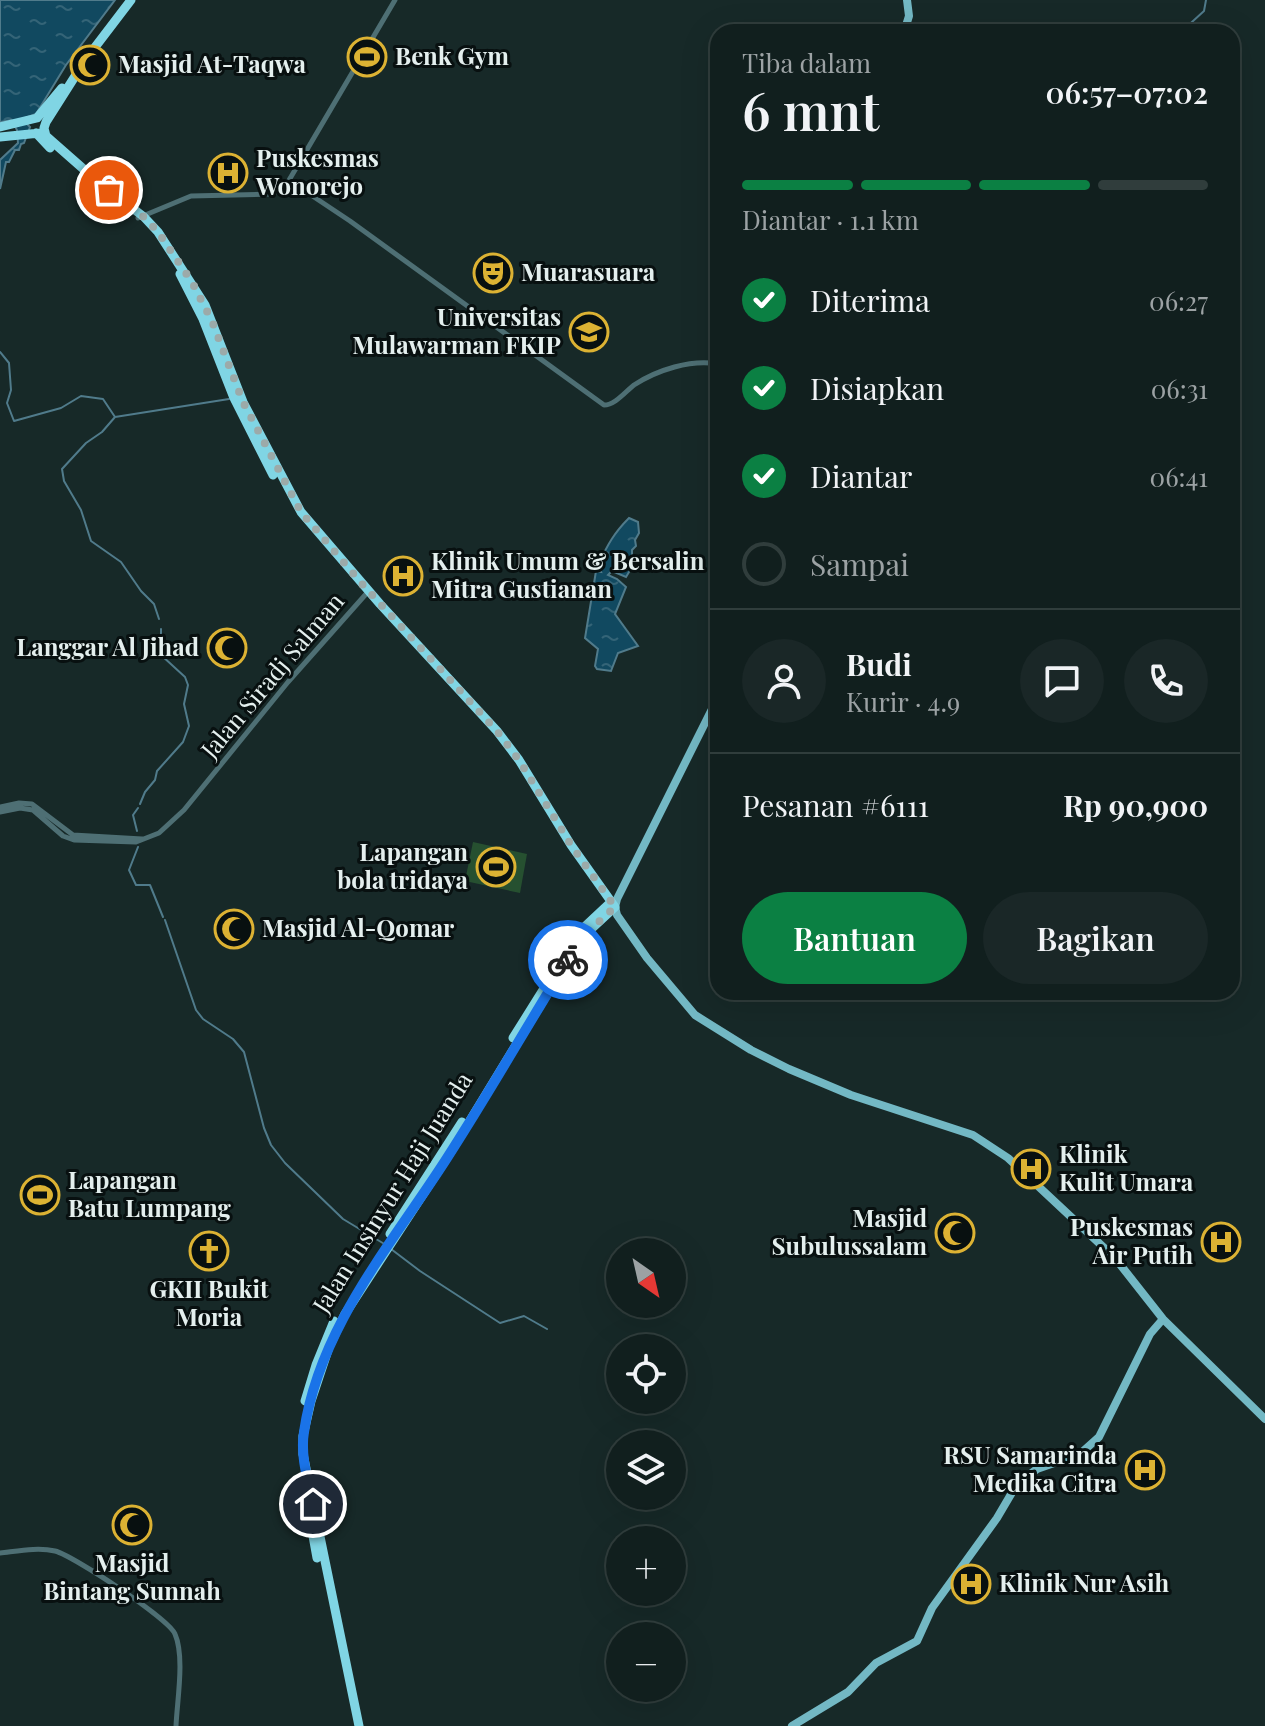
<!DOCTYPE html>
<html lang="id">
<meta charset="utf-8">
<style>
body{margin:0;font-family:"Playfair Display",serif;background:#1a2727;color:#f1f3f6;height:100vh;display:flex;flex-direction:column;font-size:30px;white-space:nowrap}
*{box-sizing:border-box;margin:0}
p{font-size:26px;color:#9ca2a4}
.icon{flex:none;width:44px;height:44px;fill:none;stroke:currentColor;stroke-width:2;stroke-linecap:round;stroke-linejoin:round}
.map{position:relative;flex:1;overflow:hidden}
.details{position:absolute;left:710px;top:24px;width:530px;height:976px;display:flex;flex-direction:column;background:#111f1e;border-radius:24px;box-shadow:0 8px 32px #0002,0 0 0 2px #303d3c}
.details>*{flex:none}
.needle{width:52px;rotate:146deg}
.buttons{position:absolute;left:606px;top:1238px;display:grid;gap:16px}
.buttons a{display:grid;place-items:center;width:80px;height:80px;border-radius:50%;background:#111f1e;box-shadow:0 8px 32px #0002,0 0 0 2px #303d3c;font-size:40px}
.pin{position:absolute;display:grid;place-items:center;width:68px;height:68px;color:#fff;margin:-34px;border:4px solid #fff;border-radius:50%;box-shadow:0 2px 8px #0007}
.courier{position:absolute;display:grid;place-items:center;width:80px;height:80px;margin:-40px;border:6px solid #1a73e8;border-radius:50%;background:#fff;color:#222;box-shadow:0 2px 10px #0007}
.summary em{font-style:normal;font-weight:600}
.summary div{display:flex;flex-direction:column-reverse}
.summary{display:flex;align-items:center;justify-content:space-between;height:136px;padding:0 32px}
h1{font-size:52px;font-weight:600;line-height:60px}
.bar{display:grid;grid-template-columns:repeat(4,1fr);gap:12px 8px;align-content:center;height:96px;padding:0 32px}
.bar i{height:10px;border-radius:6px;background:#303d3c}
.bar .active{background:#0b8043}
.bar p{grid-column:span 4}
.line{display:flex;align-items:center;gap:20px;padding:0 32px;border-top:2px solid #303d3c}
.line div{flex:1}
.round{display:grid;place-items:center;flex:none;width:84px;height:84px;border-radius:42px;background:#1a2727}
ol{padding:0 32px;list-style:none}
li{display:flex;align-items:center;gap:24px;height:88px}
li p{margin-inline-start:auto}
li .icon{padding:8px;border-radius:50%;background:#0b8043;color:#fff;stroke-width:4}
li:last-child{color:#9ca2a4}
li i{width:44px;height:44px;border:4px solid #303d3c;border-radius:50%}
.action{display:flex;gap:16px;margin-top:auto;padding:16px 32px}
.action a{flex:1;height:92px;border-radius:48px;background:#0b8043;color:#fff;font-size:32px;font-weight:600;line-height:92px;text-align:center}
.action a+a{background:#1a2727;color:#f1f3f6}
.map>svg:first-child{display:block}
</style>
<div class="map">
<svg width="1265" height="1726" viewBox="0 0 1265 1726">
<defs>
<pattern id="water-ripples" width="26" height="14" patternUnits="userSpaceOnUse" patternTransform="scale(2)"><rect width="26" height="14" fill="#114960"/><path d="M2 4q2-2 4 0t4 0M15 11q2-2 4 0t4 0" fill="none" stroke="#346477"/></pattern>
</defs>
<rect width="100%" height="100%" fill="#172928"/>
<path fill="#265030" d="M 473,842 L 527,854 L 520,893 L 465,881 Z"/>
<path fill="url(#water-ripples)" stroke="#507b8b" stroke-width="2" d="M 0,0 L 115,0 L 66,65 L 36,114 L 22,119 L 30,127 L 24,143 L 21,144 L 19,150 L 15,150 L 9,162 L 6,162 L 0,189 L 0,160 L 18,143 L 17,130 L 11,120 L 0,122 Z
M 629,518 L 638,522 L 639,533 L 635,540 L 636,546 L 632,550 L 632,567 L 626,577 L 612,571 L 608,575 L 617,579 L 626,587 L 615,614 L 638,646 L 618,653 L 611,671 L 597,669 L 595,666 L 598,649 L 585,638 L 596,571 L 601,572 L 598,565 C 608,544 614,533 629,518 Z"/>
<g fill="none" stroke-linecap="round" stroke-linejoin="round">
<path stroke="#507b8b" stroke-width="2" d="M 1181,32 L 1204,11 L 1206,0
M 0,352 L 9,363 L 11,390 L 7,403 L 14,421 L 61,408 L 81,396 L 103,399 L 115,417 L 102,432 L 86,443 L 62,469 L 64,481 L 81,510 L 91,541 L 121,562 L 141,591 L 154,604 L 159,619
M 115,417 L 229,399
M 140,804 L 145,792 L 155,780 L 157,771 L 183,742 L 189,726 L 184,704 L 188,685 L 185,677 L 161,655 L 161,629
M 137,831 L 133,815 L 138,808
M 138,847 L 129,870 L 136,885 L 150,885 L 163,917
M 165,920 L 196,1010 L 203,1019 L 233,1039 L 244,1052 L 264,1128 L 271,1145 L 285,1163 L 343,1219 L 386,1245
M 391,1249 L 420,1271 L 500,1323 L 524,1316 L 547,1329"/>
<path stroke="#4e6f74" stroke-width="5" d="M 290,181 L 350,221 L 604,405 C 615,405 625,392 634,385 C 657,370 691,359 718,364
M 138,218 L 191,196 L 272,194 L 285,187 L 395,0
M 0,807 L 19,803 L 32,804 L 73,835 L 142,839
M 0,812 L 20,808 L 33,810 L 63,836 L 74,840 L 136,842 L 159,833 L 184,810 L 288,682 L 366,594
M 0,1553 C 18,1551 38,1547 55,1551 C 74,1556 169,1619 175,1634 C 185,1657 177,1701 176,1726"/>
<path stroke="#73b8c4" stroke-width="8" d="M 904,32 L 909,16 L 907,0
M 718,697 L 617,899 L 615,907 L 617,915 L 647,958 L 695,1015 L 751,1050 L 789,1069 L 851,1095 L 973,1135 L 1008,1158 L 1115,1258 L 1163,1319 L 1265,1419
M 792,1726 L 848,1692 L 876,1663 L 917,1641 L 932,1608 L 997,1518 L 1017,1484 L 1037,1469 L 1080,1454 L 1099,1437 L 1150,1334 L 1163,1319"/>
<path stroke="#80d5e4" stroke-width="9" d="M 131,0 L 86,59 L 46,122 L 44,128 L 46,136 L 96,180 L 144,217 L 158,232 L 205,305 L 243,402 L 301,512 L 380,604 L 497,731 L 519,760 L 571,845 L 615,907 L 588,932 L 574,950 L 452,1150 L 345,1314 L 329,1347 L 311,1401 L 303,1436 L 303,1454 L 359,1726
M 0,127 L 37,118 L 62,88
M 36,133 L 50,148
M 0,137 L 40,133
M 180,274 L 203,319 L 234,398 L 273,475
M 513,1038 L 580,931 L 611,902
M 390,1234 L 462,1122
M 305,1401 L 316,1365 L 334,1321
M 311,1525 L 317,1558"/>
</g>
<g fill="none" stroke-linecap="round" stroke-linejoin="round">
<path stroke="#9caaa9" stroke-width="8" stroke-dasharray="0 14.4" d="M 109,190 L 144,217 L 158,232 L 192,282 L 212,321 L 243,402 L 301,512 L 363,585 L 497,731 L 519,760 L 571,845 L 615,907 L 588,932 L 568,960"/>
<path stroke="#1a73e8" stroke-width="10" d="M 313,1504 C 308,1481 300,1455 304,1432 C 319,1327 392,1244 447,1158 C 489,1093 527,1026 568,960"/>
</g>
<defs>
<symbol id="stadium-ring" viewBox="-11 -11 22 22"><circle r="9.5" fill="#081010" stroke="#dcb233" stroke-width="1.5"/><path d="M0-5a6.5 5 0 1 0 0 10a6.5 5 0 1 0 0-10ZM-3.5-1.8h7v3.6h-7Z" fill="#dcb233"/></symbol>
<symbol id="mosque-ring" viewBox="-11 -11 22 22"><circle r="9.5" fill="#081010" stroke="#dcb233" stroke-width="1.5"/><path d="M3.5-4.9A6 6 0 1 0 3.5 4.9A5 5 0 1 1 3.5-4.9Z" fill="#dcb233"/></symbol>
<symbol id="hospital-ring" viewBox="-11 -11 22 22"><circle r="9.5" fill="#081010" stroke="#dcb233" stroke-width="1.5"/><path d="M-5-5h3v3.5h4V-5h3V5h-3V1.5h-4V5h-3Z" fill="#dcb233"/></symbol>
<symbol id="theatre-ring" viewBox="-11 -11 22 22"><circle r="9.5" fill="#081010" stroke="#dcb233" stroke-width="1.5"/><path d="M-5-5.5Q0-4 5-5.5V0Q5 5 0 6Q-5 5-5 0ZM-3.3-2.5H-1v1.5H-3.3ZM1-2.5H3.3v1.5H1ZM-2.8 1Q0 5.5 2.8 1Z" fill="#dcb233"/></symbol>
<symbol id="university-ring" viewBox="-11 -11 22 22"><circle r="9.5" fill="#081010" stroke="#dcb233" stroke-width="1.5"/><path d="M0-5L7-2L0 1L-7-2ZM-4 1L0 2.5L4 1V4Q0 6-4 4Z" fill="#dcb233"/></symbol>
<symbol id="church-ring" viewBox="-11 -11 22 22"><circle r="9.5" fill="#081010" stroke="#dcb233" stroke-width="1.5"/><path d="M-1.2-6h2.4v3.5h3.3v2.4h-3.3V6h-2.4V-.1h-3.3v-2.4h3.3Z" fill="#dcb233"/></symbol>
</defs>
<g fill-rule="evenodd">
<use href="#stadium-ring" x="345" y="35" width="44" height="44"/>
<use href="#mosque-ring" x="68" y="43" width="44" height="44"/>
<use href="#hospital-ring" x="206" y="151" width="44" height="44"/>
<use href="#theatre-ring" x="471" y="251" width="44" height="44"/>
<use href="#university-ring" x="567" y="310" width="44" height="44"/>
<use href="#hospital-ring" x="381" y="554" width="44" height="44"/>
<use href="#mosque-ring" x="205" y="626" width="44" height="44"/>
<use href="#stadium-ring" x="474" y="845" width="44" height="44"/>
<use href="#mosque-ring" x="212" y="907" width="44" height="44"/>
<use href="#hospital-ring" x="1009" y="1147" width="44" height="44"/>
<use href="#stadium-ring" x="18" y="1173" width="44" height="44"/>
<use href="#mosque-ring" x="933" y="1211" width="44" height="44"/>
<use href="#hospital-ring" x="1199" y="1220" width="44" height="44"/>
<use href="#church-ring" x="187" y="1229" width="44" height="44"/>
<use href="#hospital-ring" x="1123" y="1448" width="44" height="44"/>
<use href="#mosque-ring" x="110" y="1503" width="44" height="44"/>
<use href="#hospital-ring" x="949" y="1562" width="44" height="44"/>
</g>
<g text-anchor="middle" stroke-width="6" stroke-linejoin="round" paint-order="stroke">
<g font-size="24" font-weight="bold" fill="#e4efee" stroke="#081010" text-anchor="start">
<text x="395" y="65">Benk Gym</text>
<text x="118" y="73">Masjid At-Taqwa</text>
<text x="256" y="167">Puskesmas<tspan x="256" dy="28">Wonorejo</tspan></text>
<text x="521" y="281">Muarasuara</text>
<text x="561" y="326" text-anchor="end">Universitas<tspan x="561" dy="28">Mulawarman FKIP</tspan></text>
<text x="431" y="570">Klinik Umum &amp; Bersalin<tspan x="431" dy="28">Mitra Gustianan</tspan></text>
<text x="199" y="656" text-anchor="end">Langgar Al Jihad</text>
<text x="468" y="861" text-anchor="end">Lapangan<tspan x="468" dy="28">bola tridaya</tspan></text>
<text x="262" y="937">Masjid Al-Qomar</text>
<text x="1059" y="1163">Klinik<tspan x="1059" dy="28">Kulit Umara</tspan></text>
<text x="68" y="1189">Lapangan<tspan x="68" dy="28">Batu Lumpang</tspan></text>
<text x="927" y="1227" text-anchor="end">Masjid<tspan x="927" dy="28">Subulussalam</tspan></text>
<text x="1193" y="1236" text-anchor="end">Puskesmas<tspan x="1193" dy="28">Air Putih</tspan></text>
<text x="209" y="1298" text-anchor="middle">GKII Bukit<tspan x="209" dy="28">Moria</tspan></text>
<text x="1117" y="1464" text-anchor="end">RSU Samarinda<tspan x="1117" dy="28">Medika Citra</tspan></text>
<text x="132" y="1572" text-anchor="middle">Masjid<tspan x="132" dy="28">Bintang Sunnah</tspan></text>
<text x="999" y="1592">Klinik Nur Asih</text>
</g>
<g font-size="24" fill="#e4efee" stroke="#081010">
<text transform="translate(273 676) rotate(-50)" y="8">Jalan Siradj Salman</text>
<text transform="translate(393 1193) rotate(-58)" y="8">Jalan Insinyur Haji Juanda</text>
</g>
</g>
</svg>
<div class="buttons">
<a><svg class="needle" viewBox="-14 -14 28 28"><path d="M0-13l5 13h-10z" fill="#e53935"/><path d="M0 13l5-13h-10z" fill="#9ca2a4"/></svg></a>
<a><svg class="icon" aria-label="locate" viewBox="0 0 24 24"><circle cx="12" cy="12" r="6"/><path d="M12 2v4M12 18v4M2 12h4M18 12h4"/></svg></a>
<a><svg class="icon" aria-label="layers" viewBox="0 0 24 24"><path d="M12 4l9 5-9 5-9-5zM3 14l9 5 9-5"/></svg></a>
<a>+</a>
<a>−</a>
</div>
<div class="pin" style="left:109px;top:190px;background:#ea580c"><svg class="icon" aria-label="bag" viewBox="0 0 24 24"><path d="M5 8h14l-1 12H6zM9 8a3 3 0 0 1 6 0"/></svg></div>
<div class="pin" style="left:313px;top:1504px;background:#1f2937"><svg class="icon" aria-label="home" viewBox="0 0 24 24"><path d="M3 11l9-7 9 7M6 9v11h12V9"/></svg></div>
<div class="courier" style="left:568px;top:960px"><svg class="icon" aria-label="bike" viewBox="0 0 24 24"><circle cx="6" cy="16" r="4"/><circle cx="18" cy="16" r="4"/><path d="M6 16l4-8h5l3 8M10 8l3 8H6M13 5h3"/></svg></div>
<section class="details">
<div class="summary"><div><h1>6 mnt</h1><p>Tiba dalam</p></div><em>06:57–07:02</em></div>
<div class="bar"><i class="active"></i><i class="active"></i><i class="active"></i><i></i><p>Diantar · 1.1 km</p></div>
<ol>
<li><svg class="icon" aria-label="check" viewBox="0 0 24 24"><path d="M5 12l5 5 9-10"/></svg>Diterima<p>06:27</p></li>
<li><svg class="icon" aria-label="check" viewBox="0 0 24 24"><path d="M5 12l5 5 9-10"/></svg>Disiapkan<p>06:31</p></li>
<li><svg class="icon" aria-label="check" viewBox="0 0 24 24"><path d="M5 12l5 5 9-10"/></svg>Diantar<p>06:41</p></li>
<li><i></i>Sampai</li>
</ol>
<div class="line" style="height:144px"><a class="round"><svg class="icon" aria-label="person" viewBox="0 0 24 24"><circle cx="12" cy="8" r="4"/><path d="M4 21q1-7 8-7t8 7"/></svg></a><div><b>Budi</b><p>Kurir · 4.9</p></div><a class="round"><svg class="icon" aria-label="chat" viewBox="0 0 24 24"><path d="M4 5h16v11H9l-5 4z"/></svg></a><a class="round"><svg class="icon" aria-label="phone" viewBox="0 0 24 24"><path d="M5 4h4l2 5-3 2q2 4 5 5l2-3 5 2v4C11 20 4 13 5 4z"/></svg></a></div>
<div class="line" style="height:104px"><div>Pesanan #6111</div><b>Rp 90,900</b></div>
<div class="action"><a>Bantuan</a><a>Bagikan</a></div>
</section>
</div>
